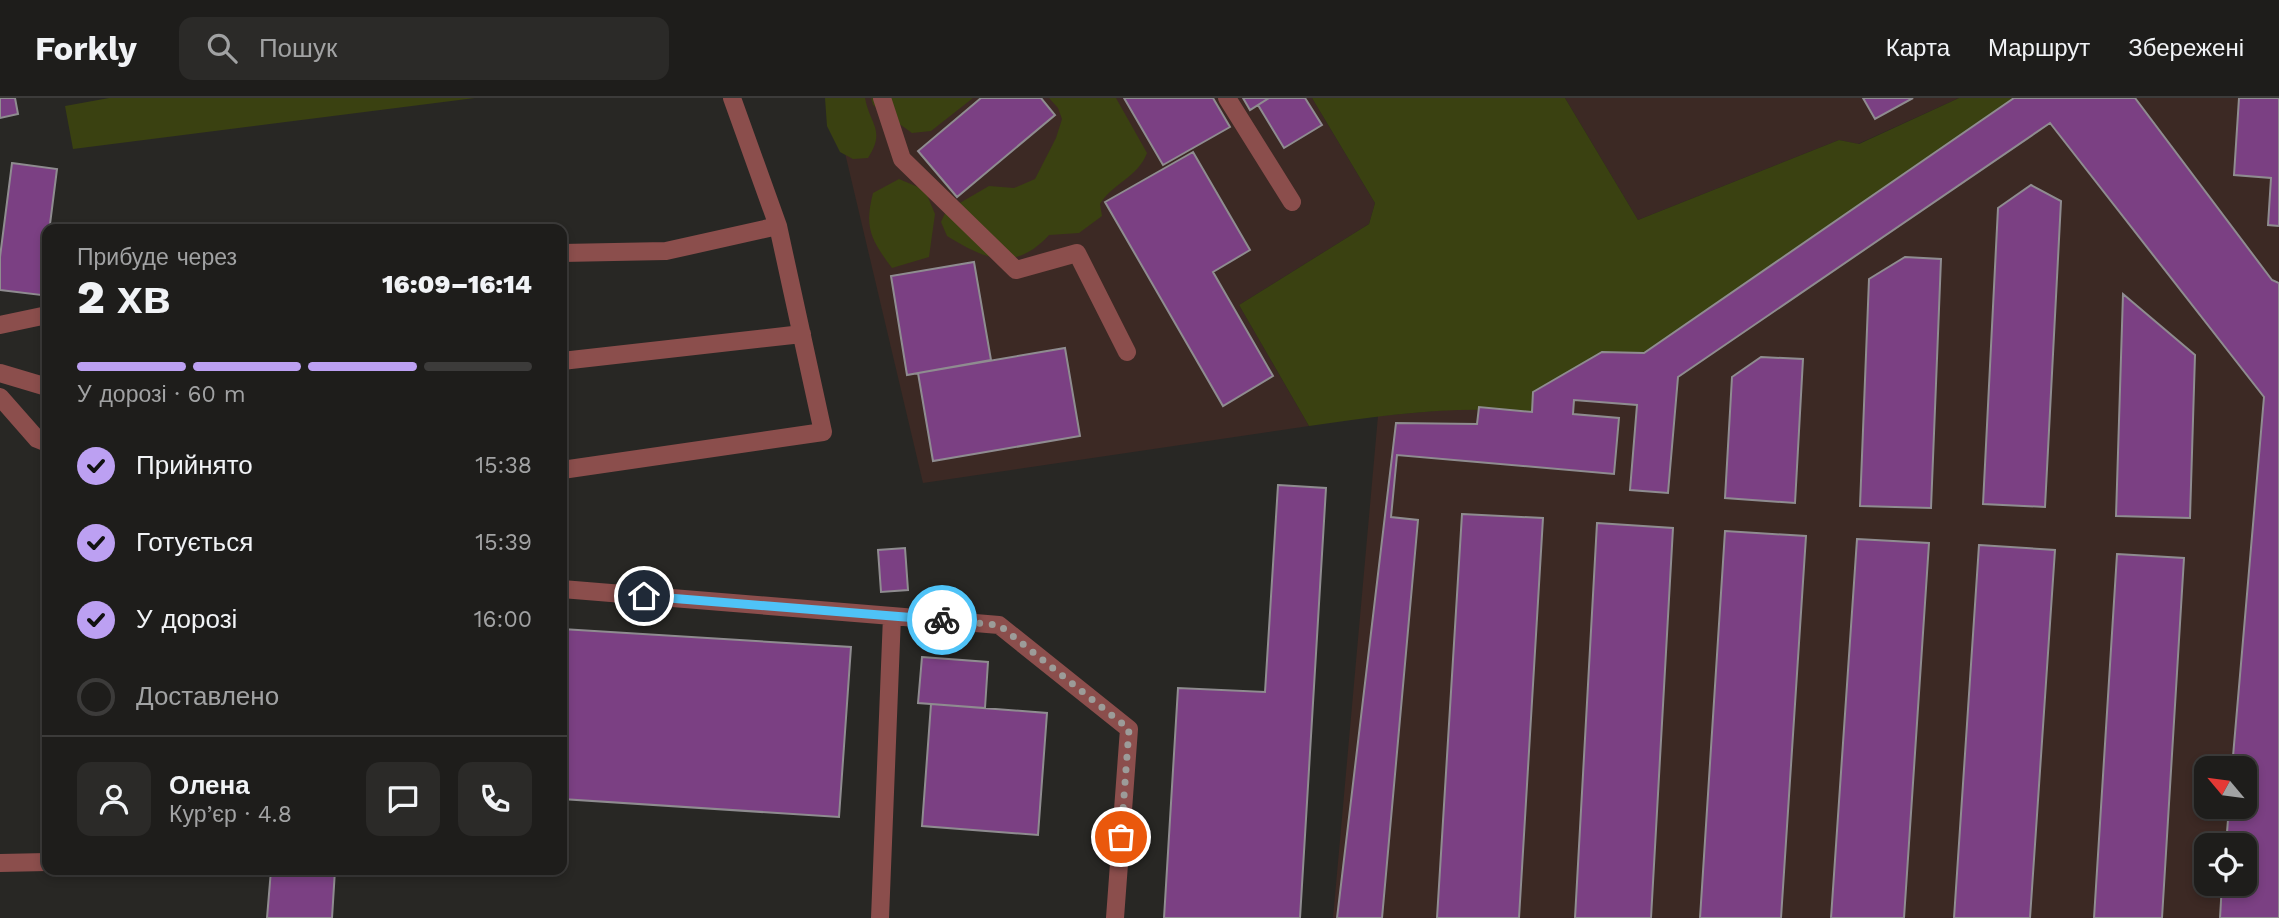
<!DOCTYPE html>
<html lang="uk">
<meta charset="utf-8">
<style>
body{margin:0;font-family:"Work Sans",sans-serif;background:#2b2a28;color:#f1f3f6;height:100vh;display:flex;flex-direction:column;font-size:26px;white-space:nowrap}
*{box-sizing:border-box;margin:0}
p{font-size:23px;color:#a1a2a3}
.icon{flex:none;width:38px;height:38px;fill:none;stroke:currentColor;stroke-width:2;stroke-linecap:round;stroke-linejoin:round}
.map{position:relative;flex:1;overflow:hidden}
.side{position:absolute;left:42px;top:126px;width:525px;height:651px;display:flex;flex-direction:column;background:#1e1d1b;border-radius:14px;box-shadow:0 4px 10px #0003,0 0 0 2px #3c3b3a}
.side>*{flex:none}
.needle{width:46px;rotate:299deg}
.buttons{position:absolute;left:2194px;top:658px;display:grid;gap:14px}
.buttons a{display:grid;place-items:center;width:63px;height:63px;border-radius:14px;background:#1e1d1b;box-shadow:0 4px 10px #0003,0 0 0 2px #3c3b3a;font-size:35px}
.pin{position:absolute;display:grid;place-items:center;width:60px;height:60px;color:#fff;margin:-30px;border:4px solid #fff;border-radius:50%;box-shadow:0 2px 7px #0007}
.courier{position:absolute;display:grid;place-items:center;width:70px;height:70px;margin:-35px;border:5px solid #4fc3f7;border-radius:50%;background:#fff;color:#222;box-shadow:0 2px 9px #0007}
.summary em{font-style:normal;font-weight:800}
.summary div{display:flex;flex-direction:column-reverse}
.summary{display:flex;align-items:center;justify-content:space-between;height:119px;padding:0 35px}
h1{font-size:46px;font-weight:800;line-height:52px}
.bar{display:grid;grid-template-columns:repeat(4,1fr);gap:10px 7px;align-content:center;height:84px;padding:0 35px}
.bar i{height:9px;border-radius:5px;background:#3c3b3a}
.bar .active{background:#bca0f2}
.bar p{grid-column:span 4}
.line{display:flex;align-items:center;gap:18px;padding:0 35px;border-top:2px solid #3c3b3a}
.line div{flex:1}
.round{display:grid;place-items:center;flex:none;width:74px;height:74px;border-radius:14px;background:#2b2a28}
ol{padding:0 35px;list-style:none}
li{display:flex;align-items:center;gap:21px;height:77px}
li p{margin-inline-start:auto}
li .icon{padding:7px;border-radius:50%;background:#bca0f2;color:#111;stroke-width:4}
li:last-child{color:#a1a2a3}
li i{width:38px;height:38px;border:4px solid #3c3b3a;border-radius:50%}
header{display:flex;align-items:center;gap:42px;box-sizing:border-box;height:98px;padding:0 35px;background:#1e1d1b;border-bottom:2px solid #3c3b3a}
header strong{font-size:33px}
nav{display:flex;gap:38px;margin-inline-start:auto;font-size:24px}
.search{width:490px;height:63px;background:#2b2a28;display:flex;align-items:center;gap:18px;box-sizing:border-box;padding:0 24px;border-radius:14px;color:#a1a2a3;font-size:26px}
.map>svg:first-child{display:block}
</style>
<header>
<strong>Forkly</strong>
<div class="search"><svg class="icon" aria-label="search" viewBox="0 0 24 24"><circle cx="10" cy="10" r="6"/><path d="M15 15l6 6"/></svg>Пошук</div>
<nav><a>Карта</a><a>Маршрут</a><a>Збережені</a></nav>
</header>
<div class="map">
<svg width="2279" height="820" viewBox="0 0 2279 820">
<rect width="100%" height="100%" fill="#282724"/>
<path fill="#3c2924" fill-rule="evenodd" d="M 832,0 L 1312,0 L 1375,105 L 1369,126 L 1239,207 L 1309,328 L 923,385 Z
M 1565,0 L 1959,0 L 1858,46 L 1839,42 L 1638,122 Z
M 2014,0 L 2279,0 L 2279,820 L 1333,820 L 1378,318 L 1479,309 L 1531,314 L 1533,294 L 1602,254 ZM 2207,670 L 2245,670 L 2245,709 L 2207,709 ZM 2207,747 L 2245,747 L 2245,786 L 2207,786 Z"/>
<path fill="#3a4111" d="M 109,0 L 475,0 L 73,51 L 65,8 Z
M 825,0 L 865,0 C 870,27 886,32 868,60 L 853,61 L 840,54 L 827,28 Z
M 871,0 L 973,0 L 931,33 L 912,35 L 873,7 Z
M 1049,0 L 1116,0 L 1147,55 C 1138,79 1113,85 1100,106 L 1102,118 L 1079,135 L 1049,137 C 1014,175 985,161 947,138 L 941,124 L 946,113 L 989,88 L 1014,90 L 1035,81 L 1056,40 L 1062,21 L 1058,10 Z
M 1312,0 L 1565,0 L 1638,122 L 1839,42 L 1859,46 L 1959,0 L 2014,0 L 1644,255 L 1602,254 L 1534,293 L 1532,314 C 1456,307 1383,317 1309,328 L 1239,207 L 1369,126 L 1375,105 Z
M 899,81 L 925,92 L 935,116 L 929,159 L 892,170 C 871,142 864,130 873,95 Z"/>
<path fill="#7b4083" stroke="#8f8c90" stroke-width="2" d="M 0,0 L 15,0 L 18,16 L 0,20 Z
M 981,0 L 1041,0 L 1055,17 L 957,99 L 918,53 Z
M 1124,0 L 1213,0 L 1230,29 L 1163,67 Z
M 1243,0 L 1269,0 L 1250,12 Z
M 1269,0 L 1305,0 L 1322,27 L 1284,50 L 1258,7 Z
M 1863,0 L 1913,0 L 1875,21 Z
M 2014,0 L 2135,0 L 2272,182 L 2279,185 L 2279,820 L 2220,820 L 2222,786 L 2245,786 L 2245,747 L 2226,747 L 2229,709 L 2245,709 L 2245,670 L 2232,670 L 2264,299 L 2050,25 L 1678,279 L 1668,395 L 1630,392 L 1637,307 L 1574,302 L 1573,316 L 1619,320 L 1614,376 L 1397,357 L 1391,419 L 1418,422 L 1382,820 L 1337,820 L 1396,325 L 1477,326 L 1479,309 L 1532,314 L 1533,294 L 1602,254 L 1644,255 Z
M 2239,0 L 2279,0 L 2279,128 L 2268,127 L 2271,80 L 2234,77 Z
M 1193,54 L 1250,152 L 1213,174 L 1273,278 L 1223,308 L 1105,104 Z
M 12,65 L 57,71 L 41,197 L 0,192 L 0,159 Z
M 2031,87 L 2061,103 L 2045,409 L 1983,406 L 1998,110 Z
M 1905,159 L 1941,161 L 1931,410 L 1860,408 L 1869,181 Z
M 974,164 L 991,262 L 907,277 L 891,178 Z
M 2123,196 L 2195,257 L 2190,420 L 2116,418 Z
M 1065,250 L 1080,338 L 933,363 L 918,275 Z
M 1761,259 L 1803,261 L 1795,405 L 1725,400 L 1732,279 Z
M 1278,387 L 1326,390 L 1300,820 L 1164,820 L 1178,590 L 1265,594 Z
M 1462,416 L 1543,420 L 1519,820 L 1437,820 Z
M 1597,425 L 1673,430 L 1651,820 L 1575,820 Z
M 1725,433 L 1806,438 L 1781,820 L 1700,820 Z
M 1857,441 L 1929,445 L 1904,820 L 1831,820 Z
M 1979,447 L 2055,452 L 2030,820 L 1954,820 Z
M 905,450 L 908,492 L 881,494 L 878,452 Z
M 2117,456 L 2184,460 L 2162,820 L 2094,820 Z
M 562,531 L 851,549 L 839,719 L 562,701 Z
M 922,559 L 988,564 L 985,610 L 918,605 Z
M 931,606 L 1047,615 L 1038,737 L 922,728 Z
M 271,772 L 335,772 L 332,820 L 267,820 Z"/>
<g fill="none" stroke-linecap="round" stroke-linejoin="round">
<path stroke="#8b4e4c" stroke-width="18" d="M 882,0 L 902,61 L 1016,172 L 1077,155 L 1127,254
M 1227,0 L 1292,104
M 562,155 L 666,153 L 778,128 L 732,0
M 0,227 L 47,217
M 562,263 L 802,236
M 0,275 L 47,289
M 0,299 L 37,341 L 47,345
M 562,372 L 823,334 L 778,128
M 562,491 L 892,518 L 880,820
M 892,518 L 999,527 L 1129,631 L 1115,820
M 0,765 L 47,764"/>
</g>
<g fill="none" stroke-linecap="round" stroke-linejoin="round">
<path stroke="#9c9c99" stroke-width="7" stroke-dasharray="0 12.6" d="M 942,522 L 999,527 L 1129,631 L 1121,739"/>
<path stroke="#4fc3f7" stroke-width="9" d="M 644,498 L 942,522"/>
</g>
</svg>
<div class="buttons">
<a><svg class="needle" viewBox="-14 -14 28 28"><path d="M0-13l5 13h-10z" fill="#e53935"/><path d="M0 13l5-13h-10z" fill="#a1a2a3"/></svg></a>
<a><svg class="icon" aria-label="locate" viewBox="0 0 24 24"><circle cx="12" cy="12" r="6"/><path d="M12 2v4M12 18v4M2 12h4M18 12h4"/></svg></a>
</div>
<div class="pin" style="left:1121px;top:739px;background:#ea580c"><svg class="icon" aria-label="bag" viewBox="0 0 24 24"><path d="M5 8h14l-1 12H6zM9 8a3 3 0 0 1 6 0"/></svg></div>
<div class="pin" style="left:644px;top:498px;background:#1f2937"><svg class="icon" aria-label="home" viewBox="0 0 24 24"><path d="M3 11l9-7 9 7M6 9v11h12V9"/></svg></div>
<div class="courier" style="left:942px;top:522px"><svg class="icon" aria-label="bike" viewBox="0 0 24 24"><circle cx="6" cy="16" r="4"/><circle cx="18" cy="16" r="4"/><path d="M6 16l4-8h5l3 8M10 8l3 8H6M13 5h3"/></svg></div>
<section class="side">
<div class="summary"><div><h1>2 хв</h1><p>Прибуде через</p></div><em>16:09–16:14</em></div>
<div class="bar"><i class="active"></i><i class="active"></i><i class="active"></i><i></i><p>У дорозі · 60 m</p></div>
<ol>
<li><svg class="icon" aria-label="check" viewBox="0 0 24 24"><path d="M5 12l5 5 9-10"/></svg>Прийнято<p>15:38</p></li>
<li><svg class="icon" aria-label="check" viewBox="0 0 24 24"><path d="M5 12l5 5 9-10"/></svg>Готується<p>15:39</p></li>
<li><svg class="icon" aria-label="check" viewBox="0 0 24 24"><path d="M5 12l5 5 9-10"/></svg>У дорозі<p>16:00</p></li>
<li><i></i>Доставлено</li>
</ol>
<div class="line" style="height:126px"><a class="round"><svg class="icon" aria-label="person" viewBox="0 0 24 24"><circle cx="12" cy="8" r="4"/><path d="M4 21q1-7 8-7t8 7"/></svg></a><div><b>Олена</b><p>Кур’єр · 4.8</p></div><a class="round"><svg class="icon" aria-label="chat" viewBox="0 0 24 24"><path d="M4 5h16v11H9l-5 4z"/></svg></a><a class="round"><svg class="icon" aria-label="phone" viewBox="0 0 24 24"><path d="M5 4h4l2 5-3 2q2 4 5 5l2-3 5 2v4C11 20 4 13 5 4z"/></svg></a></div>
</section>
</div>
